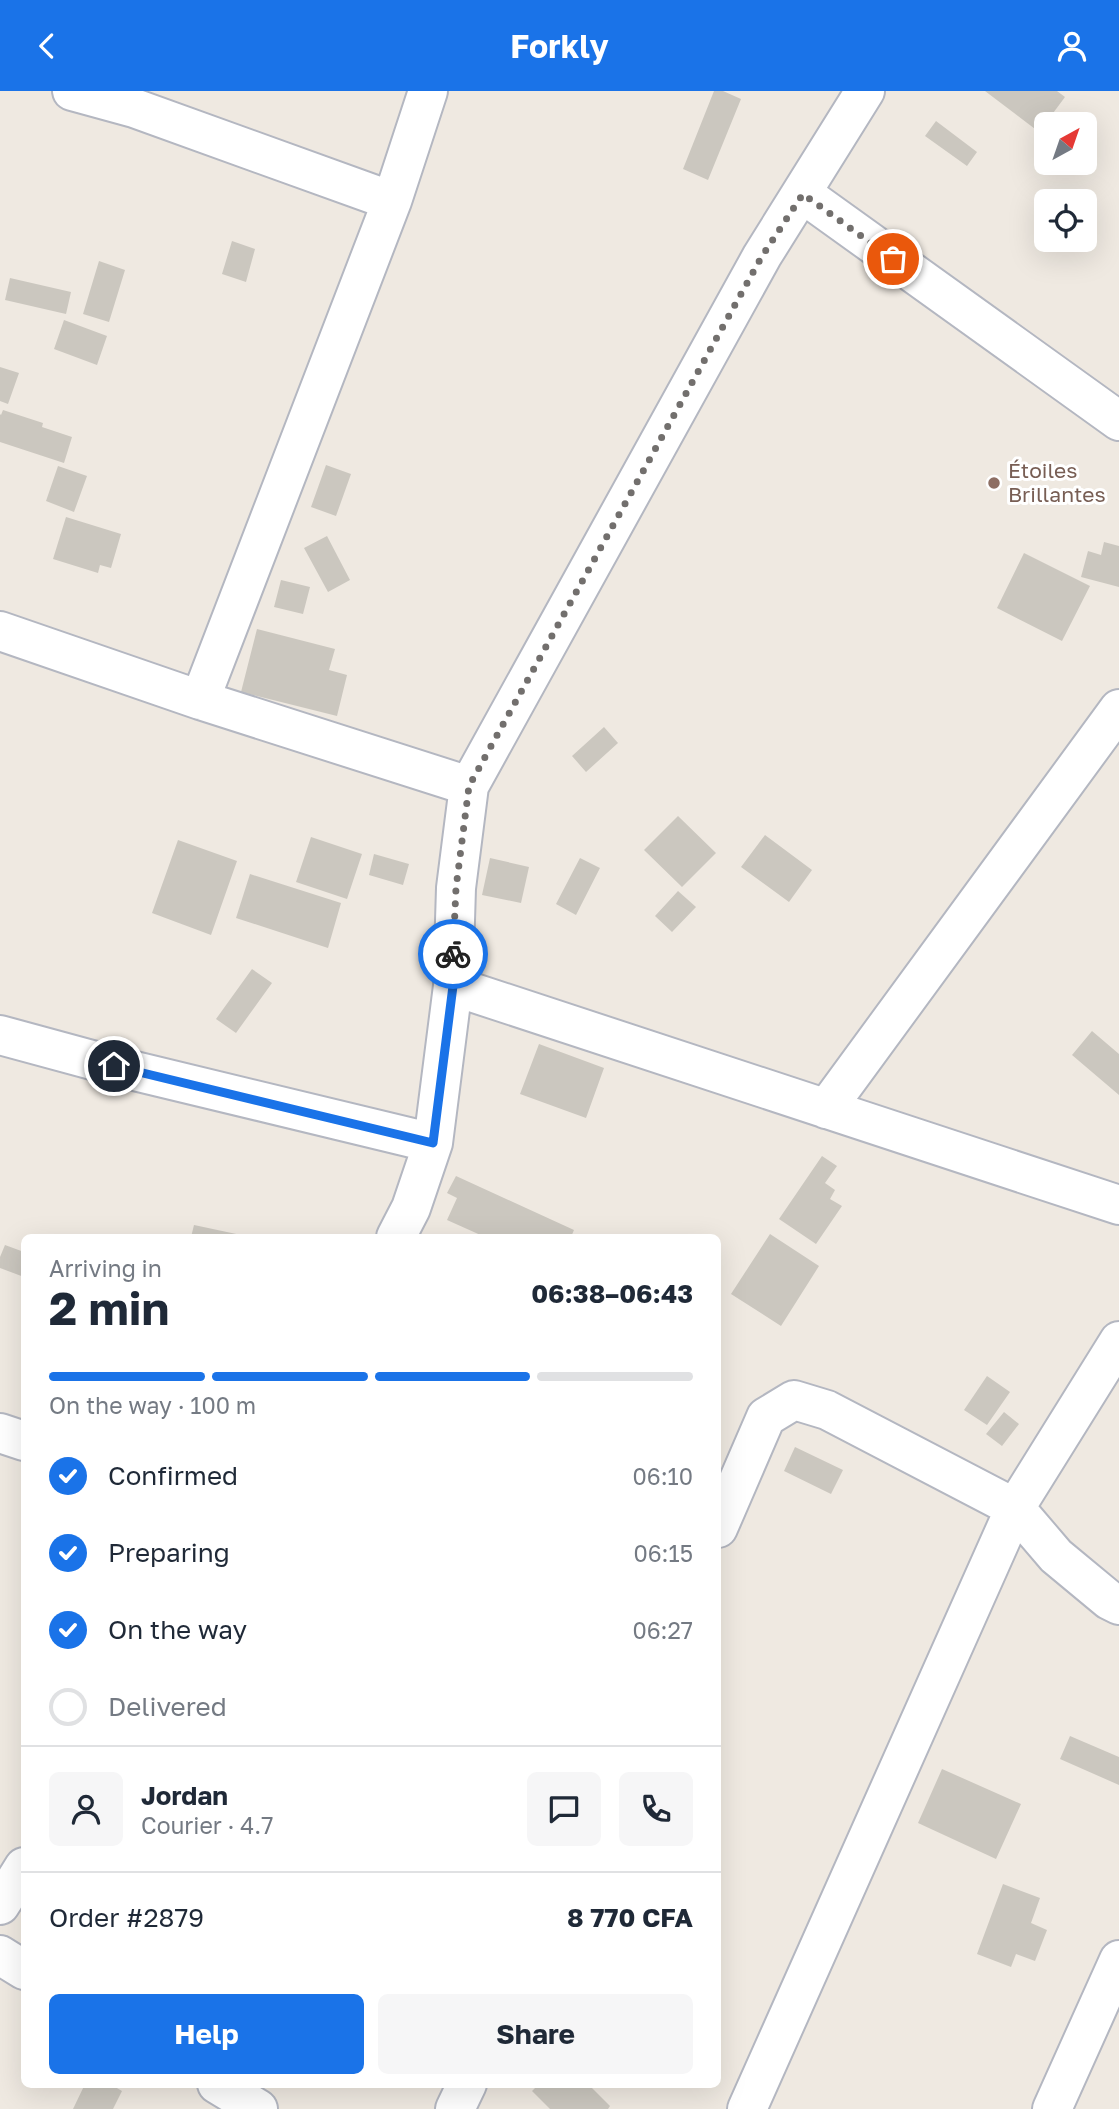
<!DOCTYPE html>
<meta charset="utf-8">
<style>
body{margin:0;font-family:"Golos Text",sans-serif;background:#f6f6f7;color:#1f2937;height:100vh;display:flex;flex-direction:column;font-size:26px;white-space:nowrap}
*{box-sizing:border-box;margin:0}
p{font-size:23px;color:#747a83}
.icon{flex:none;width:38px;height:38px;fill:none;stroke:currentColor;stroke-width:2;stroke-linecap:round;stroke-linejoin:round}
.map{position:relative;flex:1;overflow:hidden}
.details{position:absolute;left:21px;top:1143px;width:700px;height:854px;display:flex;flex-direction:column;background:#fff;border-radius:10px;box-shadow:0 7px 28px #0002}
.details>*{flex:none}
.needle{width:46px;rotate:40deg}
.fabs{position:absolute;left:1034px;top:21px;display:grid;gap:14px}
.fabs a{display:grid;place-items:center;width:63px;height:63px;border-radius:10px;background:#fff;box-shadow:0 7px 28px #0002;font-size:35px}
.pin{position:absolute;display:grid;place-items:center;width:60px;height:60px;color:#fff;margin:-30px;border:4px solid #fff;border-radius:50%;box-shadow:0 2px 7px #0007}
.courier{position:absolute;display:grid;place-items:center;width:70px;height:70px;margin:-35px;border:5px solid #1a73e8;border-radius:50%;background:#fff;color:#222;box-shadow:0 2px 9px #0007}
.overview em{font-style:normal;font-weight:700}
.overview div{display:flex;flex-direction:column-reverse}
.overview{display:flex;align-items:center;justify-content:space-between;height:119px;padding:0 28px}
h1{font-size:46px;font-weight:700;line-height:52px}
.bar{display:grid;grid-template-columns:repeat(4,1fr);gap:10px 7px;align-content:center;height:84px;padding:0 28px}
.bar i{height:9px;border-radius:5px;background:#e0e1e3}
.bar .selected{background:#1a73e8}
.bar p{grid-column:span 4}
.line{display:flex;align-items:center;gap:18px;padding:0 28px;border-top:2px solid #e0e1e3}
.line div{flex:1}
.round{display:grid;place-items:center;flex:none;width:74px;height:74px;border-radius:10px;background:#f6f6f7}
ol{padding:0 28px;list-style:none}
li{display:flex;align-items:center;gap:21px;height:77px}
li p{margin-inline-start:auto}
li .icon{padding:7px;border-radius:50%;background:#1a73e8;color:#fff;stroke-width:4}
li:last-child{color:#747a83}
li i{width:38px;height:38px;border:4px solid #e0e1e3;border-radius:50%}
.cta{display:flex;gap:14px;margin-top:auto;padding:14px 28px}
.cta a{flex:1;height:80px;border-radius:10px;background:#1a73e8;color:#fff;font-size:28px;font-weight:700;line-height:80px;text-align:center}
.cta a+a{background:#f6f6f7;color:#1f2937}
header{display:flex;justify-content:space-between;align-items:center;height:91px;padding:0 28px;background:#1a73e8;color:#fff;font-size:32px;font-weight:700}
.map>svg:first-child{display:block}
</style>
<header><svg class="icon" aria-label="back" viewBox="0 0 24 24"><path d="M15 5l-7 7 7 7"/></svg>Forkly<svg class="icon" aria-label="person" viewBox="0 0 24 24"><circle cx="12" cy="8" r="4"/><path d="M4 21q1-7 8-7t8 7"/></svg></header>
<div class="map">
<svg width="1119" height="2018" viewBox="0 0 1119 2018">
<rect width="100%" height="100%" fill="#efe9e1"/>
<path fill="#cbc7bf" d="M 714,0 L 723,0 L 741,8 L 708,89 L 683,78 Z
M 985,0 L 1057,0 L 1065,6 L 1039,41 Z
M 936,30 L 977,61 L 967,75 L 925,45 Z
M 232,150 L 255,158 L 246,191 L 222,183 Z
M 99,170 L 125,179 L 109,231 L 83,223 Z
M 10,187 L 71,201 L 66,223 L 5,209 Z
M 64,229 L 107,245 L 97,274 L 54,258 Z
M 0,276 L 19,282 L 8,313 L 0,310 Z
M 3,319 L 43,332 L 42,336 L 72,346 L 64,372 L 0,351 L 0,323 L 1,324 Z
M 326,374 L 351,383 L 336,425 L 311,416 Z
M 58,375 L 87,385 L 74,421 L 46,410 Z
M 66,426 L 121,443 L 111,477 L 100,474 L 98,482 L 53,468 Z
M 327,445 L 350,489 L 328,501 L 304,457 Z
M 1104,451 L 1119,455 L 1119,496 L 1081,486 L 1088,460 L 1101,464 Z
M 1024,462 L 1090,495 L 1062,550 L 997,517 Z
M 281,489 L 310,496 L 303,523 L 274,516 Z
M 257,538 L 335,558 L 329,579 L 347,584 L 337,625 L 241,601 Z
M 604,636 L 618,652 L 586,681 L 572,665 Z
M 678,725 L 716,762 L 682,796 L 644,759 Z
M 765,744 L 812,779 L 789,811 L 741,776 Z
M 311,746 L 362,763 L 347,808 L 296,791 Z
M 178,749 L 237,770 L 211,844 L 152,822 Z
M 374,763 L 409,773 L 403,794 L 369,784 Z
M 490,767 L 529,776 L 521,812 L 482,804 Z
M 580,767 L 600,777 L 576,824 L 556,813 Z
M 250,783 L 341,812 L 328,857 L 236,827 Z
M 678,800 L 696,816 L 672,841 L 655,825 Z
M 252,878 L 272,892 L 236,942 L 216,928 Z
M 1092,940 L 1119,963 L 1119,1004 L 1072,964 Z
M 539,953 L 604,977 L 586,1027 L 520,1003 Z
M 822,1065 L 837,1075 L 825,1092 L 835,1099 L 830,1108 L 842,1115 L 816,1153 L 779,1128 Z
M 456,1085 L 574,1139 L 571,1146 L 485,1146 L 447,1129 L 457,1107 L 447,1102 Z
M 194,1134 L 241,1144 L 241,1146 L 191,1146 Z
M 770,1143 L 819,1175 L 781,1235 L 731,1203 Z
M 5,1154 L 24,1161 L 24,1186 L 0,1177 L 0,1166 Z
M 987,1285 L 1010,1301 L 987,1334 L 964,1319 Z
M 1004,1321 L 1019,1333 L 1002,1355 L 986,1343 Z
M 795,1356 L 843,1379 L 831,1403 L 784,1380 Z
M 1070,1645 L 1119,1666 L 1119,1694 L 1060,1668 Z
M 942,1678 L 1021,1713 L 996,1768 L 918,1732 Z
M 1003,1793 L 1040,1807 L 1031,1832 L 1047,1839 L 1035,1870 L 1016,1863 L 1011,1876 L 977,1863 Z
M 85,1993 L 110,1993 L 122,2000 L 113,2018 L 73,2018 Z
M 539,1993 L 588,1993 L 610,2015 L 608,2018 L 550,2018 L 532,2000 Z"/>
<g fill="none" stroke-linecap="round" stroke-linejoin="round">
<defs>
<path id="minor" d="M 72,0 L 134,17 L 392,110
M 803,103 L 1119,330
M 0,540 L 200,609 L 469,695
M 200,609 L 392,110 L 428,0
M 453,895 L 1119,1114
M 0,944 L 114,975 L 433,1052
M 826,1018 L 1119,618
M 396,1146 L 411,1117 L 433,1052 L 453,895 L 456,797 L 469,695 L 762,165 L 865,0
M 0,1342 L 24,1350
M 718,1437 L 766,1326 L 794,1309 L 827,1319 L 1015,1417 L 1056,1465 L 1109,1509 L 1119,1514
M 0,1814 L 24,1776
M 0,1864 L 24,1879
M 217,1993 L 258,2018
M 455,2018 L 467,1993
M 747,2018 L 1015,1417 L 1119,1250
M 1052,2018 L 1119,1869"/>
</defs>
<use href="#minor" stroke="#b4b7c1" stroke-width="42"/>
<use href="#minor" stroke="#fff" stroke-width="38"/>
</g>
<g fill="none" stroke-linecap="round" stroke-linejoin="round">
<path stroke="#726f6d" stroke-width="7" stroke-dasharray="0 12.6" d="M 453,863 L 456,797 L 469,695 L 762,165 L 803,103 L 893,168"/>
<path stroke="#1a73e8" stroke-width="9" d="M 114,975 L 433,1052 L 453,895 L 453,863"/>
</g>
<circle fill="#8d6e63" stroke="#fff" stroke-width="2.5" cx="994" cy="392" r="7"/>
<g text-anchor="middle" stroke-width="6" stroke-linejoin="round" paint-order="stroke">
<g font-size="21" fill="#785e54" stroke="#fff" text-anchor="start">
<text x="1008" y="387">Étoiles<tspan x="1008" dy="24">Brillantes</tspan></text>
</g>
</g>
</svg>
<div class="fabs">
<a><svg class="needle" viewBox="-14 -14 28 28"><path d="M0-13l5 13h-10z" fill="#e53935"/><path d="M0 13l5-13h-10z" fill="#747a83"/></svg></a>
<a><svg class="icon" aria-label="locate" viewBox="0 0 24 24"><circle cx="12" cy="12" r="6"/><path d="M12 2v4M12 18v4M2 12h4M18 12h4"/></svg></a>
</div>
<div class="pin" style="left:893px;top:168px;background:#ea580c"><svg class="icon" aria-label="bag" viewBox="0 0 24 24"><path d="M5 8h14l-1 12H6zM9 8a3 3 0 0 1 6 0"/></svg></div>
<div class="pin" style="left:114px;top:975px;background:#1f2937"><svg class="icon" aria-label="home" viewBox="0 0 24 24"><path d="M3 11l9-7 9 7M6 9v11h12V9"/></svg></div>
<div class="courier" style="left:453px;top:863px"><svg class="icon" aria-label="bike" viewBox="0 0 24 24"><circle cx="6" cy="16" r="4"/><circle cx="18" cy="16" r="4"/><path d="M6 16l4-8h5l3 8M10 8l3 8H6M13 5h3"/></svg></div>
<section class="details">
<div class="overview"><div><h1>2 min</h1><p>Arriving in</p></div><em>06:38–06:43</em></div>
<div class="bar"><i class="selected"></i><i class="selected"></i><i class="selected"></i><i></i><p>On the way · 100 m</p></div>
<ol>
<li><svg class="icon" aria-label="check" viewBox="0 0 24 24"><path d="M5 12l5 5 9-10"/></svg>Confirmed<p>06:10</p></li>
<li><svg class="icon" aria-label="check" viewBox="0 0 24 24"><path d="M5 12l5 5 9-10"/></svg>Preparing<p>06:15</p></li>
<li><svg class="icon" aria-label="check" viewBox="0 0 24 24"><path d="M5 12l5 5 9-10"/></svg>On the way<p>06:27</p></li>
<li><i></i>Delivered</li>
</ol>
<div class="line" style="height:126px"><a class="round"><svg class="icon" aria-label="person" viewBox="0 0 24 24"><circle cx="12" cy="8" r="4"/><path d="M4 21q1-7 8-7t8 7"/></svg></a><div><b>Jordan</b><p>Courier · 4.7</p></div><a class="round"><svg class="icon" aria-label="chat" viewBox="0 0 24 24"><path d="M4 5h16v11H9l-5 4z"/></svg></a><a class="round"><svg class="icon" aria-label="phone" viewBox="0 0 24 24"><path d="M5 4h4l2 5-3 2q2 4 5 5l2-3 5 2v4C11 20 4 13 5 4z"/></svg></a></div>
<div class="line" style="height:91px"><div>Order #2879</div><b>8 770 CFA</b></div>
<div class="cta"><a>Help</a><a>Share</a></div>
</section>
</div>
